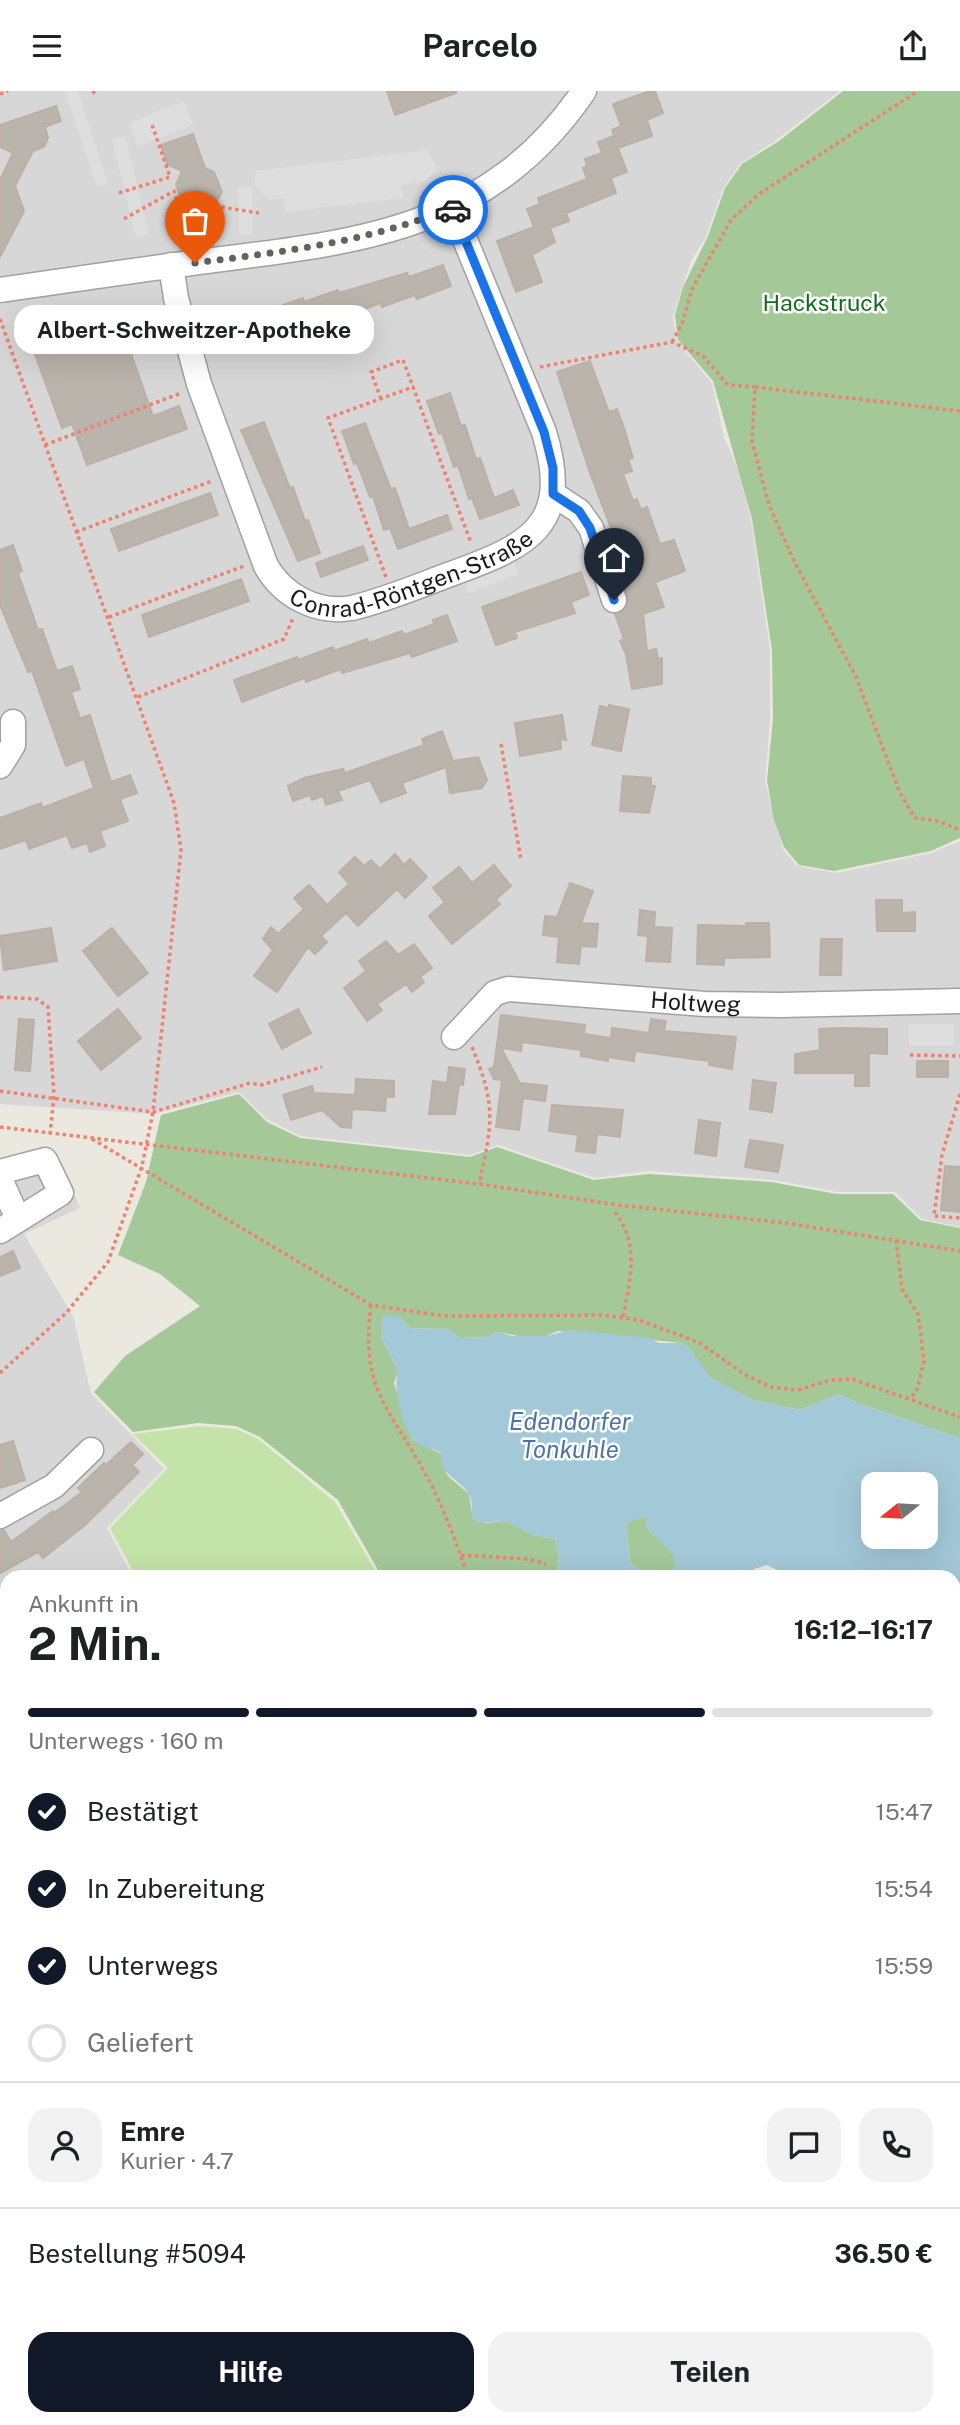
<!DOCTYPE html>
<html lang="de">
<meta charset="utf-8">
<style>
body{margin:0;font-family:"Public Sans",sans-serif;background:#f2f2f2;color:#202124;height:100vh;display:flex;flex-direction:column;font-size:26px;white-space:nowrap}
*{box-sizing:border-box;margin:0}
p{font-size:23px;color:#757577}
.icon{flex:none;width:38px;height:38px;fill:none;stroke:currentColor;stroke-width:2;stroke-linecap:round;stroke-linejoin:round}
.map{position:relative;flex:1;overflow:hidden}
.panel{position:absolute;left:0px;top:1479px;width:961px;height:856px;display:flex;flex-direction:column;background:#fff;border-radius:21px 21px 0 0;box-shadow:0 7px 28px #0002}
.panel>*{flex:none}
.needle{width:46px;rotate:252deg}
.fabs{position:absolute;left:861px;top:1381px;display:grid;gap:14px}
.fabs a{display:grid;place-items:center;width:77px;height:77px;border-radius:14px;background:#fff;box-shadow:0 7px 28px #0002;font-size:35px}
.pin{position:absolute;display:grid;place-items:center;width:60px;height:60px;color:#fff;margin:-72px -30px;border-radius:50% 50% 50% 0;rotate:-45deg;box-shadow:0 0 7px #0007}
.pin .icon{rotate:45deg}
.courier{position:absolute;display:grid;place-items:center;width:70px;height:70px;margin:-35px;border:5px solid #1a73e8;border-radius:50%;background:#fff;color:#222;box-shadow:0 2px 9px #0007}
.bubble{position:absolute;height:49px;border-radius:21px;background:#fff;box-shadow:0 7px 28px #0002;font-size:23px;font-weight:700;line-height:49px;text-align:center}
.headline em{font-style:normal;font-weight:700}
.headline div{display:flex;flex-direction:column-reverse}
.headline{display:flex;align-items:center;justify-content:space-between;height:119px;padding:0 28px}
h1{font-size:46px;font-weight:700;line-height:52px}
.bar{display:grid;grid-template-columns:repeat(4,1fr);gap:10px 7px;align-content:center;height:84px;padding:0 28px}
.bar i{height:9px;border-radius:5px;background:#e0e0e0}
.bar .current{background:#111827}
.bar p{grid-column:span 4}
.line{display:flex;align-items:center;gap:18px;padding:0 28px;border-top:2px solid #e0e0e0}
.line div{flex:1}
.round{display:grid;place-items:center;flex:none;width:74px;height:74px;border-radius:21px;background:#f2f2f2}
ol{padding:0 28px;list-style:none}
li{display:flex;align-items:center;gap:21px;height:77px}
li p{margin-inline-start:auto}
li .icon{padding:7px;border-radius:50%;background:#111827;color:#fff;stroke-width:4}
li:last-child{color:#757577}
li i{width:38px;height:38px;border:4px solid #e0e0e0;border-radius:50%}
.primary-button{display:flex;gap:14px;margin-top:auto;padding:14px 28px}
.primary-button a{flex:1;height:80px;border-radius:21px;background:#111827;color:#fff;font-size:28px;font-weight:700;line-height:80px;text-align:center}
.primary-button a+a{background:#f2f2f2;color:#202124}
header{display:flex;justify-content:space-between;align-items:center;height:91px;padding:0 28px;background:#fff;font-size:32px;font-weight:700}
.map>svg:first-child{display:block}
</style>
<header><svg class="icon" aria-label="menu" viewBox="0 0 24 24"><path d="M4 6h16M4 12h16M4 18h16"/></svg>Parcelo<svg class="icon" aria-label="share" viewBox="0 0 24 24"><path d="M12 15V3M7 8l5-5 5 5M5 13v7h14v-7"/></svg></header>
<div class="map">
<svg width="960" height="2334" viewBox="0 0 960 2334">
<rect width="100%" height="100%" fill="#ebe8e0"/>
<path fill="#d8d7d7" d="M 0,0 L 840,0 L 778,48 L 740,73 L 723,98 L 706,146 L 691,170 L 673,226 L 677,250 L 712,292 L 724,346 L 739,381 L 751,429 L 770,560 L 770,629 L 765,690 L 783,758 L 797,775 L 836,782 L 931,762 L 960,750 L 960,1136 L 922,1128 L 895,1101 L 838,1101 L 773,1089 L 649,1080 L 595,1087 L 498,1054 L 470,1064 L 300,1045 L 267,1028 L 239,1001 L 154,1023 L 0,1013 Z
M 0,1068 L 61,1071 L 80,1117 L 24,1143 L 73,1225 L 91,1302 L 164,1378 L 107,1437 L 133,1486 L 7,1486 L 7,1974 L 0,1970 Z
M 960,1854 L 960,1970 L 954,1971 L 954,1856 Z
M 116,2328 L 367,2328 L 358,2334 L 120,2334 Z"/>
<path fill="#ecd2d0" d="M 0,1970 L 7,1974 L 7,2090 L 0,2092 Z
M 0,2135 L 7,2147 L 7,2328 L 113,2328 L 117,2334 L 0,2334 Z"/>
<path fill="#c3e3a9" d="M 200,1335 L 236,1338 L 258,1348 L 335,1411 L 379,1486 L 136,1486 L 110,1437 L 168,1377 L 133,1343 Z"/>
<path fill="#a4c898" d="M 843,0 L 960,0 L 960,747 L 931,760 L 834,780 L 799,774 L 784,756 L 774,729 L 767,689 L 773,628 L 772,559 L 752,428 L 713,290 L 678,249 L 675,224 L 683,196 L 708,145 L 725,97 L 742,73 L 779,50 Z
M 239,1003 L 267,1031 L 300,1047 L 470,1066 L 497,1056 L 594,1089 L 649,1083 L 771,1091 L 837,1103 L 893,1103 L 920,1129 L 960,1137 L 960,1347 L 860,1313 L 839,1303 L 800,1319 L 753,1309 L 710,1287 L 690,1258 L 682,1252 L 558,1240 L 546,1245 L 523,1246 L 498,1241 L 487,1246 L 459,1247 L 448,1238 L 410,1237 L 399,1226 L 381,1246 L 398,1280 L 394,1292 L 413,1349 L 441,1363 L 447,1384 L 469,1403 L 473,1428 L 486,1432 L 504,1430 L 517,1434 L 533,1444 L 555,1448 L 559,1466 L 556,1486 L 382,1486 L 338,1409 L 260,1346 L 236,1335 L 198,1332 L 133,1341 L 94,1301 L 125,1265 L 200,1215 L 160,1183 L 118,1164 L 146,1091 L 161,1024 Z
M 642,1426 L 647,1427 L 646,1436 C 657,1450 678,1459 675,1477 C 661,1490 643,1483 630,1471 L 626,1432 Z
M 954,1684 L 960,1685 L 960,1809 L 954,1810 Z
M 960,1970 L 960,2334 L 358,2334 L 367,2328 L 954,2328 L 954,1971 Z"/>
<path fill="#dedede" d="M 65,0 L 78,0 L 108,93 L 97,96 Z
M 184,10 L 193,34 L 138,55 L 129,32 Z
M 125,45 L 149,143 L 136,147 L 112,48 Z
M 428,59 L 437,77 L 427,90 L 401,94 L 404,107 L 285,121 L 284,107 L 268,109 L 255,94 L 255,80 Z
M 238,96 L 252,96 L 253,144 L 239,144 Z
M 513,469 L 518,483 L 468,502 L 464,488 Z
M 909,933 L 954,933 L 954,955 L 909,955 Z"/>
<path fill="#a3c8d7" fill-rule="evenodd" d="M 382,1224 L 399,1226 L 410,1237 L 448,1238 L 459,1247 L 487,1246 L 498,1241 L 512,1245 L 546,1245 L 570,1239 L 649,1247 L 659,1252 L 682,1252 L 690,1258 L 711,1287 L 753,1309 L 800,1319 L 839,1303 L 860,1313 L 960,1347 L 960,1684 L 954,1684 L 954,1486 L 792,1486 L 767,1474 L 754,1478 L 751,1486 L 556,1486 L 559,1466 L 555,1448 L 533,1444 L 504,1430 L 478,1432 L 473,1428 C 471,1420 473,1413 470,1405 C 461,1388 439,1385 441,1363 C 434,1356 425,1359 417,1352 C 403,1341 392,1297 398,1280 L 381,1246 ZM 873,1393 L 926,1393 L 926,1446 L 873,1446 ZM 642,1426 L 647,1427 L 646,1436 C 657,1450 677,1460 675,1477 C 661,1490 643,1483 630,1471 L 626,1433 Z"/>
<path fill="#bbb4ad" stroke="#bcb0a4" stroke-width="2" d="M 387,0 L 456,0 L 456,2 L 395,24 Z
M 650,0 L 655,0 L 663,22 L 647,29 L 652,45 L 618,57 L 627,81 L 611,87 L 616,102 L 566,122 L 569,130 L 550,137 L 555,151 L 532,164 L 542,191 L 516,201 L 497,150 L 534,136 L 527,118 L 540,113 L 538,107 L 587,88 L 583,77 L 587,75 L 585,68 L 602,62 L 598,51 L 614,45 L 612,39 L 621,35 L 613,13 Z
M 56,15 L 61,30 L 45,36 L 48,47 L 44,56 L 33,60 L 15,95 L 24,120 L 0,166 L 0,89 L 13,62 L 0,56 L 0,34 Z
M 193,43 L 205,77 L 214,81 L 222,101 L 217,110 L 192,119 L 183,114 L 176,94 L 182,80 L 167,73 L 161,54 Z
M 443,174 L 451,195 L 417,208 L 415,204 L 382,216 L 381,212 L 347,224 L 346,220 L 277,241 L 269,219 L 303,207 L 304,211 L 338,199 L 339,202 L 407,182 L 409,186 Z
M 88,216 L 101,251 L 124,243 L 153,325 L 179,315 L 187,338 L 87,374 L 72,333 L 62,337 L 26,239 Z
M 590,270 L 609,321 L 617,318 L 623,334 L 633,367 L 628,368 L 632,380 L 623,383 L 633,410 L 637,408 L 641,419 L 647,416 L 660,453 L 674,449 L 685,480 L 655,491 L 664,516 L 643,523 L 647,560 L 656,558 L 658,568 L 662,567 L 662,593 L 632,598 L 626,563 L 620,550 L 624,548 L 615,523 L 624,519 L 628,513 L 624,491 L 631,489 L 590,382 L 557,281 Z
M 450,302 L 461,335 L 465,334 L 476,368 L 480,367 L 494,407 L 513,399 L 519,414 L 480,428 L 472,407 L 469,408 L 458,374 L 454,376 L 442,342 L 439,343 L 427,310 Z
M 264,331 L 290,397 L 293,396 L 305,430 L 308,429 L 320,462 L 298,470 L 241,339 Z
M 365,332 L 391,398 L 395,397 L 409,438 L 447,424 L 452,438 L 398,458 L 390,437 L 384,439 L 373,405 L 370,406 L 357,372 L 354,373 L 342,340 Z
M 210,402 L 218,424 L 119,460 L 111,438 Z
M 13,454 L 22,480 L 18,482 L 38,539 L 42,538 L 57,580 L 72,575 L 80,598 L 71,601 L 80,627 L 90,624 L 111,691 L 130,684 L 137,702 L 120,708 L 128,730 L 100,740 L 105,755 L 90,761 L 87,752 L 72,757 L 67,744 L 29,758 L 26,749 L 0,758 L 0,727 L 41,712 L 42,717 L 94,697 L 84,668 L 66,675 L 32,580 L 28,581 L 0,514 L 0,459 Z
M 363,455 L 368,469 L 321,486 L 316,472 Z
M 581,481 L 589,504 L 571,511 L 575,522 L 515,541 L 517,547 L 496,554 L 482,516 Z
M 241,488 L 249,510 L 149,546 L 142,524 Z
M 447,524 L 457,550 L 412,566 L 410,562 L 342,582 L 341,578 L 306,591 L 305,587 L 242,611 L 234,589 L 297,566 L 298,569 L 333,556 L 334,560 L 367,548 L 369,552 L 402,540 L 404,544 L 434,533 L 433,529 Z
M 609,614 L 629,618 L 621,660 L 592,654 L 600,615 L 609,617 Z
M 562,624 L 566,649 L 560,648 L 561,658 L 520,665 L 515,632 Z
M 442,640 L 453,670 L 478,666 L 487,689 L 482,697 L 450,702 L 446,676 L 402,692 L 406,702 L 381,711 L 370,689 L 338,700 L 342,709 L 326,714 L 323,705 L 312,709 L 310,704 L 293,710 L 288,695 L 304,687 L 343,678 L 345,682 L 424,654 L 422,648 Z
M 623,685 L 651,687 L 651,695 L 655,695 L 649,722 L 620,720 Z
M 395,763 L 404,774 L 410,768 L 427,786 L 405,807 L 397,798 L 358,835 L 346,822 L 321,845 L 327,851 L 315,863 L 308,856 L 277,901 L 254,885 L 273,859 L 263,848 L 271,836 L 278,843 L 304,818 L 294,807 L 309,794 L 327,814 L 349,793 L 339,781 L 355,766 L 364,775 L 371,769 L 380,778 Z
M 494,774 L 511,795 L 496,808 L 500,813 L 452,853 L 429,825 L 445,811 L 433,797 L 459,776 L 472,792 Z
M 570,792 L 593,800 L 581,832 L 598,833 L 596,856 L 581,855 L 579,873 L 557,871 L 559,846 L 543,844 L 545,825 L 557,826 Z
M 876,809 L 902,809 L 902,822 L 915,821 L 915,840 L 877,840 Z
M 640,819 L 655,821 L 654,836 L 672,837 L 670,871 L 646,870 L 648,845 L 638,844 Z
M 746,832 L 769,832 L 770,866 L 724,867 L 724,874 L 697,873 L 698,834 L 747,835 Z
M 51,837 L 57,870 L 4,879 L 0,845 Z
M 112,837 L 148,882 L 118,905 L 83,860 Z
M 821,848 L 842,848 L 841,884 L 820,884 Z
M 386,850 L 398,864 L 414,853 L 432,877 L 420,886 L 424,891 L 412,901 L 406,893 L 377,913 L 382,919 L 367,930 L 344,897 L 366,880 L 359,870 Z
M 118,918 L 141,947 L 101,979 L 78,950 Z
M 298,918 L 311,942 L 282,958 L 269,933 Z
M 501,924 L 585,934 L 584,943 L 611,947 L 612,937 L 649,942 L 651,928 L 666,930 L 664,940 L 736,946 L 732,978 L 709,974 L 709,970 L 635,960 L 634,970 L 608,966 L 608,970 L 581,965 L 581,959 L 522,951 L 521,960 L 501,957 L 520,992 L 547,995 L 545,1010 L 523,1007 L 519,1039 L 496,1036 L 502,989 L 494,988 L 489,978 L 494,976 Z
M 19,928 L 34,929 L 30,980 L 15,979 Z
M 842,937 L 887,938 L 887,963 L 869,962 L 869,995 L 855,995 L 855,982 L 795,982 L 795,963 L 820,959 L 819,938 Z
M 917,970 L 948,970 L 948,986 L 917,986 Z
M 449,976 L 465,978 L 463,994 L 459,993 L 455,1023 L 429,1023 L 433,990 L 447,992 Z
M 356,988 L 394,990 L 394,1006 L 386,1006 L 385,1020 L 352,1018 L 351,1037 L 341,1036 L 322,1019 L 291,1029 L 283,1004 L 312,995 L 314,1002 L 355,1004 Z
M 753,989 L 776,992 L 772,1021 L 750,1018 Z
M 552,1014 L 623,1019 L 620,1046 L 597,1043 L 595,1062 L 576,1060 L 578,1044 L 549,1040 Z
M 699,1029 L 720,1032 L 716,1065 L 695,1062 Z
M 750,1049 L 783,1054 L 778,1081 L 745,1076 Z
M 945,1075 L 960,1076 L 960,1121 L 941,1119 Z
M 13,1160 L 20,1177 L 0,1185 L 0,1166 Z
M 13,1350 L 25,1389 L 0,1397 L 0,1354 Z
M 131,1351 L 143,1363 L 132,1374 L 139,1381 L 85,1434 L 43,1467 L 38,1461 L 0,1482 L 0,1440 L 4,1439 L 11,1451 L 53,1420 L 54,1422 L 82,1401 L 78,1397 L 104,1372 L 106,1374 Z"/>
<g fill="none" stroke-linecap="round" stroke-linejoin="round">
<defs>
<g id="minor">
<path id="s1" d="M 171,174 L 176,207 L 199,293 L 266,475 C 283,505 317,523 352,517 C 385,509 416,496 448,484 C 528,455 573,436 544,341 L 452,117"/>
<path d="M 0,199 C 69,189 137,179 206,170 C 359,151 489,139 584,0"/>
<path d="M 553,403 L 579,420 L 591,437 L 614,509"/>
<path d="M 0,675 L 13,654 L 13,631"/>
<path id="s2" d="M 454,946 L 495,902 L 508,898 L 705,913 L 781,914 L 960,910"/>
<path d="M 0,1081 L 45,1069 L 61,1102 L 0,1140"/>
<path d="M 0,1088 L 18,1128"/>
<path d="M 0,1425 L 54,1395 L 91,1359"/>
<path d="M 954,1841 L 960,1840"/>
<path d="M 0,1855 L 7,1887"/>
<path d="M 0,1942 L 7,1928"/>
<path d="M 0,2110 L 7,2107"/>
<path d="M 296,2328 L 302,2334"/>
</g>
</defs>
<use href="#minor" stroke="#a1a1a1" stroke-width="27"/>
<path stroke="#ef816e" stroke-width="3.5" stroke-dasharray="3.5 3.5" stroke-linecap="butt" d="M 92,2 L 97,0
M 0,3 L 8,0
M 119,102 L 170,86 L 151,31
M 202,121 L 212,150
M 124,128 L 174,100 L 179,115 L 194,123 L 215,115 L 259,122
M 0,228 L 174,712 L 181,759 L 153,1021 L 142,1075 L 108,1171 L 66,1222 L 0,1282
M 672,251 L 682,233 L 692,198 L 731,129 L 759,103 L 918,0
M 540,276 L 672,251 L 703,265 L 728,294 L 755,296
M 381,308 L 371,281 L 403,269 L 413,296
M 960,320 L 755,296 L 752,350 L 769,414 L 795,472 L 856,586 L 900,702 L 915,727 L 938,730 L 960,739
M 45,354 L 181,302
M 76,441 L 212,390
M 386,486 L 328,327 L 413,296 L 471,452
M 109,526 L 244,475
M 138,606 L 284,548 L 293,527
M 501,653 L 521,769
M 0,906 L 37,908 L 48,916 L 54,1005 L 50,1043
M 472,956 C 496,1014 493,1031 479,1093
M 910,964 L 960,965
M 0,1000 L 153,1021 L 250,992 L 261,994 L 322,976
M 960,1003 L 942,1064 L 934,1125 L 960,1127
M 0,1036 L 479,1093 L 618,1114 L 786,1132 L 960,1160
M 92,1048 L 371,1214 L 444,1225 L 602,1224 L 639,1229 L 700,1252 L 744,1283 L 771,1296 L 798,1299 L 831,1289 L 852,1288 L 960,1326
M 615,1121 C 640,1153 630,1189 623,1227
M 896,1149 L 902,1198 L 918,1223 L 924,1271 L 916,1302 L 908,1307
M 371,1214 C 360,1297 388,1315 425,1382 C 443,1415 456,1450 468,1486
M 461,1464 L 528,1468 L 546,1473
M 954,1730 L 960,1730
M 719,2328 L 736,2334
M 679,2334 L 699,2328"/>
<use href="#minor" stroke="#fff" stroke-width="24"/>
</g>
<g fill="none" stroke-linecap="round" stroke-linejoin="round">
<path stroke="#63625f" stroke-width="7" stroke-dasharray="0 12.6" d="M 195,172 C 287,160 364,152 452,117 L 453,119"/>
<path stroke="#1a73e8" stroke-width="9" d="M 453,119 L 544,341 L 553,377 L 553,403 L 579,420 L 590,437 L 614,509"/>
</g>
<g text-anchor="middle" stroke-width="5" stroke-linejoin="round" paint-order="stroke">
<g font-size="23" fill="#126e1e" stroke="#fff">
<text x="824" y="220">Hackstruck</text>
</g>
<g font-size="23" fill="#1a1a1a" stroke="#fff">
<text dy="8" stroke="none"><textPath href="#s1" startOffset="483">Conrad-Röntgen-Straße</textPath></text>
<text dy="8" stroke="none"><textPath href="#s2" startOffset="262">Holtweg</textPath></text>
</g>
<g font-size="24" font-style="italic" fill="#4f74a2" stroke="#fff">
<text x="570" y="1339">Edendorfer<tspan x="570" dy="28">Tonkuhle</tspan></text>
</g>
</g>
</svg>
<div class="fabs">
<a><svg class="needle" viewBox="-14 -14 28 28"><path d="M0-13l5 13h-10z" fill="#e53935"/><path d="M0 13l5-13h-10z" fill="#757577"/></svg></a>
</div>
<div class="pin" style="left:195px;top:172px;background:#ea580c"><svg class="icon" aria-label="bag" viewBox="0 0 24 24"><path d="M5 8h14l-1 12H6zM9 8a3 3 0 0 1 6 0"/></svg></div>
<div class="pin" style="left:614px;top:509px;background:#1f2937"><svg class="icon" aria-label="home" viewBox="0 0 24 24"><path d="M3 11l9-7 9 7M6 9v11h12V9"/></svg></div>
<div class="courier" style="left:453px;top:119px"><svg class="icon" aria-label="car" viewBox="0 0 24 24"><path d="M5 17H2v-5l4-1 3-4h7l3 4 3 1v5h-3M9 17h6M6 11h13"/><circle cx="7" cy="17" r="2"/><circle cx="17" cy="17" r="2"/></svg></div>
<div class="bubble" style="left:14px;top:214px;width:360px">Albert-Schweitzer-Apotheke</div>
<section class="panel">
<div class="headline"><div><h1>2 Min.</h1><p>Ankunft in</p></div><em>16:12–16:17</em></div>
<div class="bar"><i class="current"></i><i class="current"></i><i class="current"></i><i></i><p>Unterwegs · 160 m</p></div>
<ol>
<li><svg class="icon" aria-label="check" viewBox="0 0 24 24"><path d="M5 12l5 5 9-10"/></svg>Bestätigt<p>15:47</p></li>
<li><svg class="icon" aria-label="check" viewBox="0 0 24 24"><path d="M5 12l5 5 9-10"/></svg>In Zubereitung<p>15:54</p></li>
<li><svg class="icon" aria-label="check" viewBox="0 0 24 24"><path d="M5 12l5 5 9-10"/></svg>Unterwegs<p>15:59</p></li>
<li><i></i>Geliefert</li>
</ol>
<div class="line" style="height:126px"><a class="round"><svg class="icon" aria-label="person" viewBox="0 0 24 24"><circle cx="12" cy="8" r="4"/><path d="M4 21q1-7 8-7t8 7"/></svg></a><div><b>Emre</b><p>Kurier · 4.7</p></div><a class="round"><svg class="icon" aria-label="chat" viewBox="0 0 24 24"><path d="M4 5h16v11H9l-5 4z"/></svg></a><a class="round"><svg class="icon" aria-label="phone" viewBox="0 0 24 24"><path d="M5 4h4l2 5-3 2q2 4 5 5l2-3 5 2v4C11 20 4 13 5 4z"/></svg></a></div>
<div class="line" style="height:91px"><div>Bestellung #5094</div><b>36.50 €</b></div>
<div class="primary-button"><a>Hilfe</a><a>Teilen</a></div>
</section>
</div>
